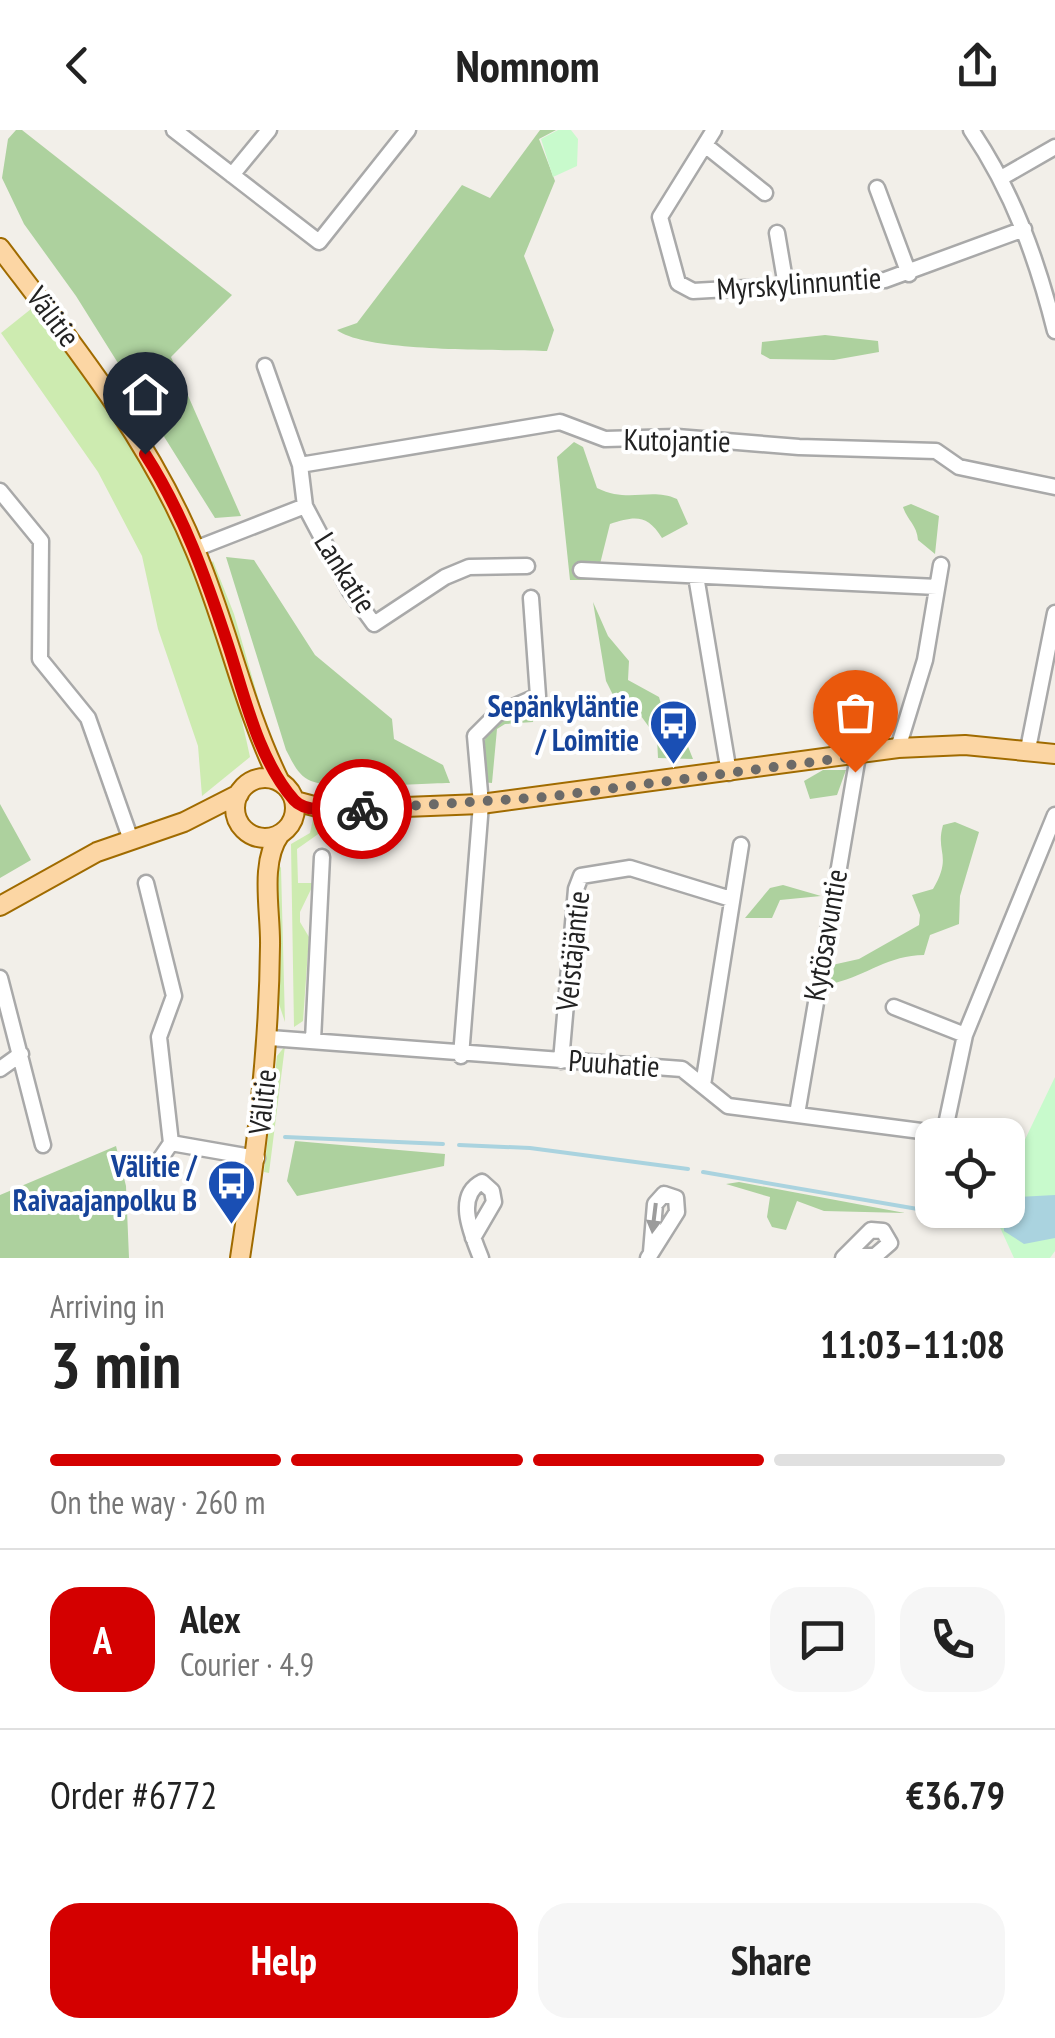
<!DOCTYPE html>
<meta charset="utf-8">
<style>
body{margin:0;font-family:"PT Sans Narrow",sans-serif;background:#f6f6f6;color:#222;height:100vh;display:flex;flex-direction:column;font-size:38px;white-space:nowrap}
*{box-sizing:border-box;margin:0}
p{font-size:32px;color:#767676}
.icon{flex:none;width:55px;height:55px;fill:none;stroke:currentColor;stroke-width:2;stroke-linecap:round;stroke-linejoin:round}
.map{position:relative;height:1128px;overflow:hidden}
.side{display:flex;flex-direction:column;background:#fff;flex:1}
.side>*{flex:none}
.fabs{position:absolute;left:915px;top:988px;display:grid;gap:20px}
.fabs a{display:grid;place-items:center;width:110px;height:110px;border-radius:20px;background:#fff;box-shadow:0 2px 8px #0004;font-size:50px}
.pin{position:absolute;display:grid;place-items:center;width:85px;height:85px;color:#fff;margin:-102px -42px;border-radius:50% 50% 50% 0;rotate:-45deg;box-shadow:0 0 10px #0007}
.pin .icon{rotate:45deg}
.courier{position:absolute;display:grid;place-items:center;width:100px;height:100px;margin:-50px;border:8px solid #d40000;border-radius:50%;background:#fff;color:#222;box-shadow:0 2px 12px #0007}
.headline em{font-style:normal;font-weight:700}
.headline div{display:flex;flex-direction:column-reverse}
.headline{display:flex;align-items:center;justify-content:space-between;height:170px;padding:0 50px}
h1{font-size:65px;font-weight:700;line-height:75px}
.bar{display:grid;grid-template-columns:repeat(4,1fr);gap:15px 10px;align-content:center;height:120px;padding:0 50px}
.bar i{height:12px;border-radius:8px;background:#e0e0e0}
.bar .on{background:#d40000}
.bar p{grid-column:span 4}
.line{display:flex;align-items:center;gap:25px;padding:0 50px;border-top:2px solid #e0e0e0}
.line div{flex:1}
.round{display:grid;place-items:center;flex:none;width:105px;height:105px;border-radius:30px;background:#f6f6f6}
.action{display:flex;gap:20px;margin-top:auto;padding:20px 50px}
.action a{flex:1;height:115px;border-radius:30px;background:#d40000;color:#fff;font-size:40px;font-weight:700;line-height:115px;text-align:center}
.action a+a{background:#f6f6f6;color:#222}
header{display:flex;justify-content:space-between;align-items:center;height:130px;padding:0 50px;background:#fff;font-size:45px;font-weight:700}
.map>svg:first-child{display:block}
</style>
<header><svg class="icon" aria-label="back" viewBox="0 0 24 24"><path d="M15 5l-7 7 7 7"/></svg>Nomnom<svg class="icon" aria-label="share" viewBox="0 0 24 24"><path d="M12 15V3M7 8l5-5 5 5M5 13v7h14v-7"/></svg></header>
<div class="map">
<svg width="1055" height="1128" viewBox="0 0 1055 1128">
<rect width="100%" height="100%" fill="#f2efe9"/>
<path fill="#cdebb0" d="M 31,179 C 59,215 89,251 114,289 C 181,389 226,509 250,627 L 202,666 L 198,616 L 158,499 L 142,426 L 98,342 L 1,203 Z
M 213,431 L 234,484 L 274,623 L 210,435 Z
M 330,687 L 324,700 L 297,719 L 298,753 L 314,753 L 300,782 L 300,792 L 309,807 L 303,891 L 294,897 L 291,714 L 310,703 L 313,689 Z
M 274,727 L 281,738 L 285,892 L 279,874 Z
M 285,916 L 269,1043 L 264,1042 L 277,926 Z"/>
<path fill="#add19e" d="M 16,0 L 22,0 L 232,165 L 171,227 L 241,386 L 215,388 L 76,166 L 24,94 L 2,48 L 8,9 Z
M 540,0 L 556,0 L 539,9 L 555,51 L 524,126 L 554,200 L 547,221 C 502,219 367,223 337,200 L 357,193 L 462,55 L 490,68 Z
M 825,205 L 878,211 L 879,222 L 834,230 L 770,229 L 761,224 L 762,212 Z
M 574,312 L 583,317 L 597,358 C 630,374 649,357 677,369 L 688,394 L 662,408 C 647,384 635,386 610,394 L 596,450 L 570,450 L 557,327 Z
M 911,374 L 939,386 L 935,424 L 918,410 C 917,395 907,390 903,377 Z
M 226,427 L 254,430 L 315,525 L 392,589 L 394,609 L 443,635 L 450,653 C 419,653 336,661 311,651 C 298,646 292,631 286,620 Z
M 593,472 L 608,506 L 629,531 L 628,550 L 659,567 L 669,601 L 685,609 L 693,629 L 658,628 L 657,608 L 641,586 L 622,583 L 606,551 Z
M 535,580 L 533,592 L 505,594 L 497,599 L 492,653 L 481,652 C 481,604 485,587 535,580 Z
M 823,640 L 846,640 L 837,665 L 810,669 L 804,651 Z
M 0,674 L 31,730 L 0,748 Z
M 955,692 L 979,702 L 960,766 L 959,794 L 930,805 L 924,825 C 889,825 867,845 835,853 L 826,843 L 832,835 L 859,829 L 919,795 L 920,785 L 912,765 L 933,759 C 953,725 935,723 943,695 Z
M 783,755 L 821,766 L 780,770 L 772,788 L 745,788 L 770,758 Z
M 295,1011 L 445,1024 L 444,1036 L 297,1066 L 287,1051 Z
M 116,1016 L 126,1056 L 129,1128 L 0,1128 L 0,1065 Z
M 739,1052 L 905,1083 L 824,1081 L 797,1071 L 786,1100 L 772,1097 L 767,1087 L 770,1067 L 726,1054 Z"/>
<path fill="#c8facc" d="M 558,0 L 571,0 L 578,9 L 577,36 L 553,47 L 541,9 Z
M 1055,947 L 1055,1121 L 1050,1128 L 1014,1128 L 992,1080 L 1008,1080 L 1008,1045 Z"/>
<path fill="#aad3df" d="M 1055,1065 L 1055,1108 L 1024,1114 L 1004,1101 L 1004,1087 L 1018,1067 Z"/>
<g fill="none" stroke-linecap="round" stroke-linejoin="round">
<path stroke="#aad3df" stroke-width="4" d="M 285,1007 L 443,1014
M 459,1015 L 530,1018 L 688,1039
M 703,1042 L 970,1088
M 988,1087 L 1004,1087"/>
<defs>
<path id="minor" d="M 174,0 L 319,112 L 408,0
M 714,0 L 660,87 L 678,153 L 693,161 L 885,150 L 1024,99
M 971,0 C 1013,62 1037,129 1055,201
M 705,15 L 765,63
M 232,45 L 269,0
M 1001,48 L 1055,17
M 877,58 L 909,144
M 777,103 L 786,156
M 265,236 L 300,335 L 305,376 L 350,461 L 374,494 L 445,447 L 469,437 L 527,436
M 300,335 L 560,292 L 605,309 L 677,307 L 799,317 L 936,321 L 959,337 L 1055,357
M 0,361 L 41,411 L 40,529 L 88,588 L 131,710
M 195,419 L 305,376
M 581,440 L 937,457
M 696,446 L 729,643
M 898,618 L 925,530 L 941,435
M 1028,619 L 1055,483
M 146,753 L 174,866 L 159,907 L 171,1013 L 257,1028
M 0,848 L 43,1015
M 894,877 L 965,905
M 270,908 L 682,939 L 728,976 L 944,1004 L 965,905 L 1055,685
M 313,910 L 322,727
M 461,926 L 481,674 L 475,606 L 497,584 L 538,566 L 531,468
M 561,931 L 576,759 L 581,746 L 630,738 L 731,769
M 0,939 L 21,924
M 703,955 L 741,715
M 797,984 L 858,626
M 154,1038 L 171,1013
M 473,1108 L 494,1072 L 492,1061 L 482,1052 C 454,1066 472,1105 481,1128
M 648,1128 L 677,1082 L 676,1068 L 664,1064 L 655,1074 L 651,1122
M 843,1128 L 871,1100 L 883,1101 L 890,1113 L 875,1126 L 845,1126"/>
<path id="major" d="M 0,118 C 72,213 149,308 195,420 C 227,495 243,576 279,650
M235 678a30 30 0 1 1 60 0a30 30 0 1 1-60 0Z
M 295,671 L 329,680 L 481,674 L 898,618 L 965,615 L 1055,624
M 0,776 L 97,722 L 184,692 L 239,664
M 240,1128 C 256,1023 269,922 270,816 C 271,782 259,733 280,704"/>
</defs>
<use href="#minor" stroke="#a9a9a9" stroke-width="19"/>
<use href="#major" stroke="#a06b00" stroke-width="22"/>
<use href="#minor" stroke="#fff" stroke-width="14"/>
<use href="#major" stroke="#fcd6a4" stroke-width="18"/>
</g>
<defs><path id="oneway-solid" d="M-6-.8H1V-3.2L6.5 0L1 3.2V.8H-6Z" transform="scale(2.5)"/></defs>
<use fill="#9c9c9c" href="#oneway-solid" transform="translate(654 1088) rotate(97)"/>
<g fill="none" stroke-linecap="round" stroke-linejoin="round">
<path stroke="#6b6a68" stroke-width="10" stroke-dasharray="0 18" d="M 362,679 L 547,667 L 858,626 L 855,642"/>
<path stroke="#d40000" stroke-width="12" d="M 145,324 C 183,383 206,448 228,515 C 245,567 258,629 294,670 C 307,685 344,679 362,679"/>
</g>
<defs>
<symbol id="bus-pin" viewBox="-11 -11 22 30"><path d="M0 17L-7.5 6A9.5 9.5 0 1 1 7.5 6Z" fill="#1a4fb4" stroke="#fff"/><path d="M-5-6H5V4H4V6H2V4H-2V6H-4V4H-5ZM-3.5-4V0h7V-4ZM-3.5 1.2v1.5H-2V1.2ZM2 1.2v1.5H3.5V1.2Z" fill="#fff"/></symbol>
</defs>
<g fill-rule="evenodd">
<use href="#bus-pin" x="646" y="566" width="55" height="75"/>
<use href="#bus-pin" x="204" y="1026" width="55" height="75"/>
</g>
<g text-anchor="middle" stroke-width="8" stroke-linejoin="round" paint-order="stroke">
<g font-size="30" fill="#222" stroke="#fff">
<text transform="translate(799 154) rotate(-4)" y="10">Myrskylinnuntie</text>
<text transform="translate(53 187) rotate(53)" y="10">Välitie</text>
<text transform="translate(677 311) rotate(1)" y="10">Kutojantie</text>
<text transform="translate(345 443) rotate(58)" y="10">Lankatie</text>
<text transform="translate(826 805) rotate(-80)" y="10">Kytösavuntie</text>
<text transform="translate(573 821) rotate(-84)" y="10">Veistäjäntie</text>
<text transform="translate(614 934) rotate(4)" y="10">Puuhatie</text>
<text transform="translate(263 972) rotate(-84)" y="10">Välitie</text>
</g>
<g font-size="30" font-weight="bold" fill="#164399" stroke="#fff" text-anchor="end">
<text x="639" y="587">Sepänkyläntie<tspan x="639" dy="34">/ Loimitie</tspan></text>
<text x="197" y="1047">Välitie /<tspan x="197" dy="34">Raivaajanpolku B</tspan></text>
</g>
</g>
</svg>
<div class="fabs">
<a><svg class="icon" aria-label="locate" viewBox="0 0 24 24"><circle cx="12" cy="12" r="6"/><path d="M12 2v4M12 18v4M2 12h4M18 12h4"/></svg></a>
</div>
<div class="pin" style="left:855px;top:642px;background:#ea580c"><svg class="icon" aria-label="bag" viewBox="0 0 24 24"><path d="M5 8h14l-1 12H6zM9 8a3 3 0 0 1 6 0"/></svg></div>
<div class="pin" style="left:145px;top:324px;background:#1f2937"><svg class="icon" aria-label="home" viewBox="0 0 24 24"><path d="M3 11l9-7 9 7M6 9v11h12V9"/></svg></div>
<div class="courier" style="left:362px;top:679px"><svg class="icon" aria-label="bike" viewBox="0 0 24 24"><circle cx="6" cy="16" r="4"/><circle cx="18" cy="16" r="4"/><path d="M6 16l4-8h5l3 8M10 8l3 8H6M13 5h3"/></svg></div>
</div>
<section class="side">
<div class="headline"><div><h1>3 min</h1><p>Arriving in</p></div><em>11:03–11:08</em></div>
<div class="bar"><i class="on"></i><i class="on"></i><i class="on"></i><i></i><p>On the way · 260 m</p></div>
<div class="line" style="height:180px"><b class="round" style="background:#d40000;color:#fff">A</b><div><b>Alex</b><p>Courier · 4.9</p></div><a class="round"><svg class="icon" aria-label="chat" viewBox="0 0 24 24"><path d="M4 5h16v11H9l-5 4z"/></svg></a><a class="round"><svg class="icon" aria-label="phone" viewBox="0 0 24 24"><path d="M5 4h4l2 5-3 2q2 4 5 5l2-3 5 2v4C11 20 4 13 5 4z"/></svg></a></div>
<div class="line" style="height:130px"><div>Order #6772</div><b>€36.79</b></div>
<div class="action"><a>Help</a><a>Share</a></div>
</section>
